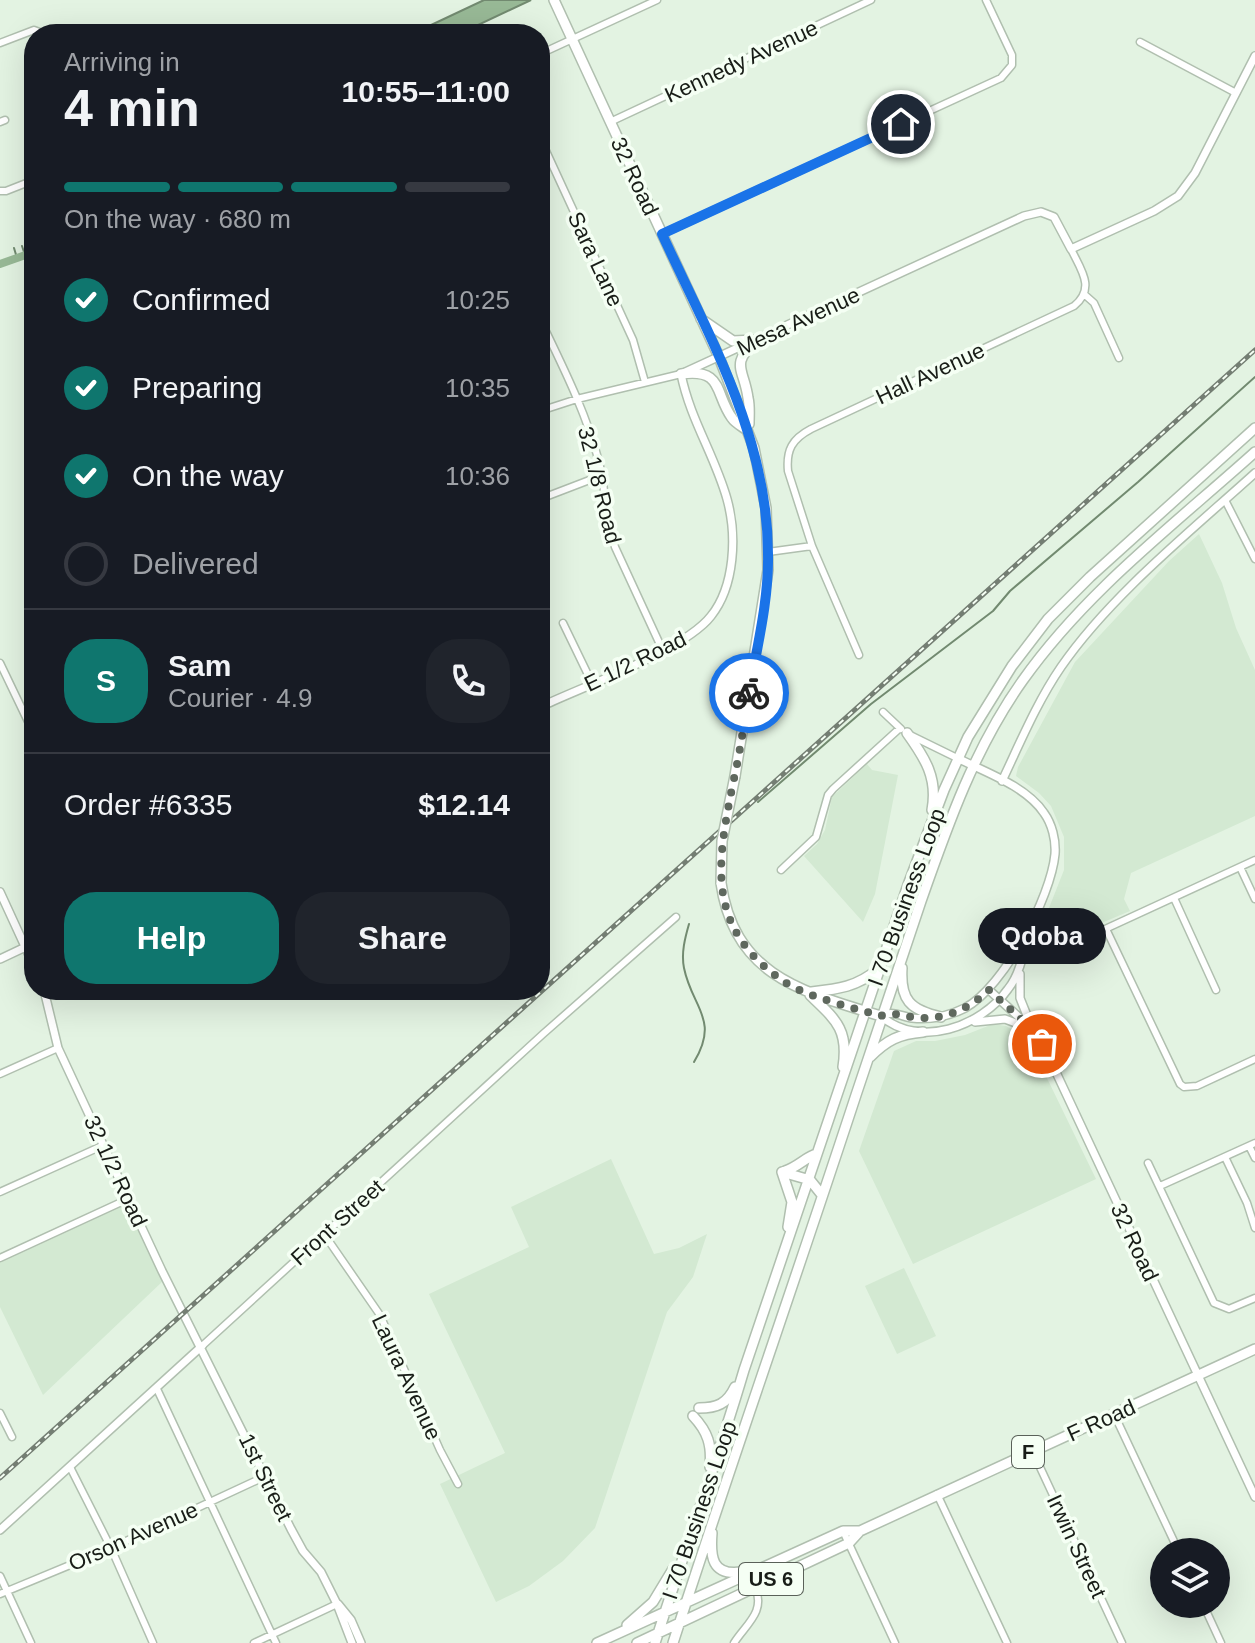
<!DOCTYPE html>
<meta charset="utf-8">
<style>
body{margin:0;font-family:Helvetica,sans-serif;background:#20242c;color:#f1f3f6;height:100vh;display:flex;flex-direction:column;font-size:30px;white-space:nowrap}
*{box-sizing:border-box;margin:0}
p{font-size:26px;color:#9ea1a6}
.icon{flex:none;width:44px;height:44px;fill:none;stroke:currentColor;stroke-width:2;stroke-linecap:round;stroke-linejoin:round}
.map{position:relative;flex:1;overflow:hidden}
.side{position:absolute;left:24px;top:24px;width:526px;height:976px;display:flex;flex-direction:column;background:#171b24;border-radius:32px;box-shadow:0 8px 32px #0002}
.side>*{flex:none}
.tools{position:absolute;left:1150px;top:1538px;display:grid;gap:16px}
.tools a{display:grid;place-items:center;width:80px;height:80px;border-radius:50%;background:#171b24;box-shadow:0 8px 32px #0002;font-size:40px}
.pin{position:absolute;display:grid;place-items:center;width:68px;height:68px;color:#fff;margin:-34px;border:4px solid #fff;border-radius:50%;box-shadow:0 2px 8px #0007}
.courier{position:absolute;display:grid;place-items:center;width:80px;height:80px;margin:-40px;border:6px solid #1a73e8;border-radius:50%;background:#fff;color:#222;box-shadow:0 2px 10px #0007}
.bubble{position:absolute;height:56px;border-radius:28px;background:#171b24;box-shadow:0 8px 32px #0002;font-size:26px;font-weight:700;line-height:56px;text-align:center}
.summary em{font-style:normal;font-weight:700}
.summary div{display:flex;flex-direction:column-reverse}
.summary{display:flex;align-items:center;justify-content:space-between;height:136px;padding:0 40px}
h1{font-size:52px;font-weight:700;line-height:60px}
.bar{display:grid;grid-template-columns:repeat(4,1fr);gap:12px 8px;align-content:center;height:96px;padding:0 40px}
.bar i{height:10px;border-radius:6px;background:#363941}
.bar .current{background:#0f766e}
.bar p{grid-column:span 4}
.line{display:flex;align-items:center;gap:20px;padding:0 40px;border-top:2px solid #363941}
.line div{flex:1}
.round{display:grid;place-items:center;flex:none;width:84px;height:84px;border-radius:32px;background:#20242c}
ol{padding:0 40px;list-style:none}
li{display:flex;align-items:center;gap:24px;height:88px}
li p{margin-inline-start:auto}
li .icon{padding:8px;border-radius:50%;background:#0f766e;color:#fff;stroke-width:4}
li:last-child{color:#9ea1a6}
li i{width:44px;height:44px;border:4px solid #363941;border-radius:50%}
.cta{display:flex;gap:16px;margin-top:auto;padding:16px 40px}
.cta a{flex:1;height:92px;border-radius:32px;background:#0f766e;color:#fff;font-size:32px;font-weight:700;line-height:92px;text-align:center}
.cta a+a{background:#20242c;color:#f1f3f6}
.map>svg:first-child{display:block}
</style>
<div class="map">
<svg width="1255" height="1643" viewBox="0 0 1255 1643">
<rect width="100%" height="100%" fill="#e3f3e2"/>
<path fill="#d3e9d2" d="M 1199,534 L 1222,583 L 1236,628 L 1255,670 L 1255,816 L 1131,873 L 1124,899 L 1130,911 L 1092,927 L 1075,928 L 1059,925 L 1045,918 L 1064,870 L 1064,837 L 1051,806 L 1039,793 L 1016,776 L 1018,767 L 1075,662 L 1169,561 Z
M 867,764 L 872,770 L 898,775 L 875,894 L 863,922 L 804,856 L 817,844 L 825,830 L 832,797 Z
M 993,1024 L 1006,1026 L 1028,1039 L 1096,1179 L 913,1264 L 859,1151 L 894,1051 L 916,1041 L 935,1041 L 965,1035 Z
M 611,1159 L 654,1254 L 679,1248 L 707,1234 L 693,1277 L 667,1312 L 595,1528 L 563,1561 L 529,1586 L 496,1602 L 440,1484 L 505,1453 L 429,1294 L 529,1247 L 511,1207 Z
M 127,1203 L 163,1281 L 43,1395 L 0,1307 L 0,1262 Z
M 904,1268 L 936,1336 L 897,1354 L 865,1286 Z"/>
<path fill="#98b996" stroke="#728a70" stroke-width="2" d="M 484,0 L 531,0 L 459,34 L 412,34 Z"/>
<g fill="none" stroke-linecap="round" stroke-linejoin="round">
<path stroke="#728a70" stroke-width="2" d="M 22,246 L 25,255
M 25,246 L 27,254
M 14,248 L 17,258
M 758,802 L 871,704 L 993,611 L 1010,591 L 1138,482 L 1255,377
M 689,924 C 685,938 681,953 684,968 C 692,1008 720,1019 694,1062"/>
<path stroke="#98b996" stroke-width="8" d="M 0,264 L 34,252"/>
<defs>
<path id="minor" d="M 1140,42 L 1236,93
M 0,43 L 34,30 L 45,34
M 540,54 L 657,0
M 0,122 L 5,120
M 610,122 L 871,0
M 540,138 L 633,340 L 645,382
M 0,191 L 6,191 L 34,180
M 662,234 L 1001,78 L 1012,65 L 1012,55 L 986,0
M 1085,295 L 1094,303 L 1119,358
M 540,319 C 562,365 586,412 599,462 C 606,490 605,520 615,547 L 663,651
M 540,411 L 577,399 L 681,374
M 540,499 L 600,476
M 1225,500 L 1255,559
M 768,552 L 812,546
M 563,623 L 592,683
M 859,655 L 812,546 L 788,471 C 786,450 792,439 811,429 L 1074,306 C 1096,288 1081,270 1071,249
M 0,663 L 34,734
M 883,712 L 901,729
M 910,735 L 957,758
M 1240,867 L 1255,899
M 781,870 L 816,837 L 828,795 L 833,789 L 900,728
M 1174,898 L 1216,990
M 1030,926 L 1063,937 L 1090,936 L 1255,860
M 1106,929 L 1180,1084 L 1184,1087 L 1197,1086 L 1255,1059
M 0,1074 L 58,1048
M 1249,1146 L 1255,1158
M 1225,1157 L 1247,1203 L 1255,1228
M 1148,1163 L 1214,1303 L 1229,1309 L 1255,1298
M 1160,1186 L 1255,1143
M 0,1192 L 104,1145
M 324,1234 L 380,1315 L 440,1450 L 458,1484
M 0,1258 L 128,1199
M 202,1346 L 543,1034 L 676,917
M 157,1389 L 276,1643
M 0,1413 L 12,1437
M 1114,1414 L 1179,1552
M 1032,1450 L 1122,1643
M 70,1467 L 111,1548 L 153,1643
M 937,1494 L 1007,1643
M 843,1531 L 895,1643
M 0,1576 L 31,1643
M 0,1594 L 111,1548 L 266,1476
M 1203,1604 L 1221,1643
M 254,1643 L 337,1604
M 734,1643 C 746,1624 766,1612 755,1587"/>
<path id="tertiary" d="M 540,707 C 582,687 685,650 711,616 C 735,586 737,535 727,499 C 715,456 690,419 681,374 L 1024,216 L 1041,212 L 1054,217 L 1071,249 L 1154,211 L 1178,196 L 1195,173 L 1255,56
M 1002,781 C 1020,743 1037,702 1061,667 C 1110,596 1191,531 1255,473
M 0,892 L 34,966
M 0,959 L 34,943
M 1020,974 L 1020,998 L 1030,1023
M 44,990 L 58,1048 L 162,1271 L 291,1529 L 303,1551 L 321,1572 L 337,1604 L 352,1643
M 989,990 L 1032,1029 L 1047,1053 L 1255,1497
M 883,1015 C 893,1011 901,1016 912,1018 C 930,1020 949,1016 965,1008 C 1004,987 1051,897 1055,854 C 1056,840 1052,824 1044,813 C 1026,786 985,772 957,758
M 881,1016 C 919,1049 981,1027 1008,989 C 1020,974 1023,955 1027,936
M 975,1022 L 1005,1019 L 1029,1028
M 0,1530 L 202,1346
M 338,1604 L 351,1620 L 361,1643"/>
<path id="primary" d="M 554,0 L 719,357 L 754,448 L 766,508 L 768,570 L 735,776
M 701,319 L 733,341 L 755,340
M 681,374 C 724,368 714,393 732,418 C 735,423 743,427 747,430
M 749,424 C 749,416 750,406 748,398 C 744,368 729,365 757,340
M 907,733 C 925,758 938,778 932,810
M 721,883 C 734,976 803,992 881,1016
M 902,968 C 900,1000 910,1010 941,1017
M 811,992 C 838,989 857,987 878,969
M 810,995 C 835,1019 849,1029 843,1067
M 870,1057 C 887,1040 899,1034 923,1032
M 785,1171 C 798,1167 807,1156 817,1154
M 782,1172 L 792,1202 L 788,1227
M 782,1172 L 810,1180 L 822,1195
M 699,1408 C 717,1408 727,1404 735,1387
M 693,1416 C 708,1432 712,1445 710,1467
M 712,1533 C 710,1557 712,1576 741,1572
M 627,1625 L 653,1602 L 673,1569
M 597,1643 L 843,1531 L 860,1531
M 637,1643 L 849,1543 L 860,1531 L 1255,1349
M 655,1643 C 684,1552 717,1462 744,1370 L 908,885 L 944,790 L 968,737 L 1012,666 L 1048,619 L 1090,577 L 1255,428
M 673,1643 C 732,1460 796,1278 856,1095 C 878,1030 899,966 921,901 C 948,824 975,747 1023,680 C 1086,591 1175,524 1255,452"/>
</defs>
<use href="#minor" stroke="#b0bfaf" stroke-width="9"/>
<use href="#tertiary" stroke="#b0bfaf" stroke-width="10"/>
<use href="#primary" stroke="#b0bfaf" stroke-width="12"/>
<use href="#minor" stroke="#fff" stroke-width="6"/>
<use href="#tertiary" stroke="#fff" stroke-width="7"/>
<use href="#primary" stroke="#fff" stroke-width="9"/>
<defs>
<path id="rail" d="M 0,1478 L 1255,350"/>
</defs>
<use href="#rail" stroke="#747e73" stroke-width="5"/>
<use href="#rail" stroke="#f5fff4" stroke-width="2" stroke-dasharray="6" stroke-linecap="butt"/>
<defs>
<path id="primary-bridge" d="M 721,883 L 722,841 L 735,776"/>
</defs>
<use href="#primary-bridge" stroke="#b0bfaf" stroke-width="12" stroke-linecap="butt"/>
<use href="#primary-bridge" stroke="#fff" stroke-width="9"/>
</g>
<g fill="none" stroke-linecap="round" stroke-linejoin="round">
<path stroke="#5f685e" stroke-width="8" stroke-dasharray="0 14.4" d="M 749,693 C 744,723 740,753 733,783 C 717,864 705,927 783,981 C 804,996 854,1008 881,1016 C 892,1011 900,1016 912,1017 C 941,1022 969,1009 989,990 L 1032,1029 L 1042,1044"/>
<path stroke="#1a73e8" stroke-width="10" d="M 749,693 C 757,647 769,600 768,554 C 768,438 709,336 662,234 L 901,124"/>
</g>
<g text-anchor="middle" stroke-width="7" stroke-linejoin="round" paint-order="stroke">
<g fill="#f5fff4" stroke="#5a6159" stroke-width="2">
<rect x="1012" y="1436" width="32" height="32" rx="6"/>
<rect x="739" y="1563" width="64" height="32" rx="6"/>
</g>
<g font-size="20" font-weight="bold" fill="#181d17">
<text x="1028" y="1459">F</text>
<text x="771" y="1586">US 6</text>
</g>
<g font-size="22" fill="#181d17" stroke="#f5fff4">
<text transform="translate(741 61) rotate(-25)" y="8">Kennedy Avenue</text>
<text transform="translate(635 176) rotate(65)" y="8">32 Road</text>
<text transform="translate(596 259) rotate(65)" y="8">Sara Lane</text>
<text transform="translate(798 321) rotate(-25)" y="8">Mesa Avenue</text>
<text transform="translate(930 373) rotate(-25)" y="8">Hall Avenue</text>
<text transform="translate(600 485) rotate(76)" y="8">32 1/8 Road</text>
<text transform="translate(635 661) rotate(-26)" y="8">E 1/2 Road</text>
<text transform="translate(906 897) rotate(-70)" y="8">I 70 Business Loop</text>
<text transform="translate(116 1171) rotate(65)" y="8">32 1/2 Road</text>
<text transform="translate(337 1222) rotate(-42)" y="8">Front Street</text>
<text transform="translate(1135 1242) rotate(65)" y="8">32 Road</text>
<text transform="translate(407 1377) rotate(65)" y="8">Laura Avenue</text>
<text transform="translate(1101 1420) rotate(-24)" y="8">F Road</text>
<text transform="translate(266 1477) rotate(64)" y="8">1st Street</text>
<text transform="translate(699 1510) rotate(-71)" y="8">I 70 Business Loop</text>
<text transform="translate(133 1536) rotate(-24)" y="8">Orson Avenue</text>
<text transform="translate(1077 1546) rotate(65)" y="8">Irwin Street</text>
</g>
</g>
</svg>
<div class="tools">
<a><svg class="icon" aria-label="layers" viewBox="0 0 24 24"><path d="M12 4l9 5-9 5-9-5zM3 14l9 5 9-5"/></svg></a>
</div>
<div class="pin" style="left:1042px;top:1044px;background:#ea580c"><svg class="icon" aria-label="bag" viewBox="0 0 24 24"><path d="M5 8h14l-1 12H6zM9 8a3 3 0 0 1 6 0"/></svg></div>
<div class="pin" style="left:901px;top:124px;background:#1f2937"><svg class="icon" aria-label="home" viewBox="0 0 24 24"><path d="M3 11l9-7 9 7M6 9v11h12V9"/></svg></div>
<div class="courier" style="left:749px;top:693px"><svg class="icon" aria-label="bike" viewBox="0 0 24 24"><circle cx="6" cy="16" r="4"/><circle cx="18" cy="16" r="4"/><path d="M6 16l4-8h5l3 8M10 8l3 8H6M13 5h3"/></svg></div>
<div class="bubble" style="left:978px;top:908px;width:128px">Qdoba</div>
<section class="side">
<div class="summary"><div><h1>4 min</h1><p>Arriving in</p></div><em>10:55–11:00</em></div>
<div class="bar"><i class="current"></i><i class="current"></i><i class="current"></i><i></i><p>On the way · 680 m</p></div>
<ol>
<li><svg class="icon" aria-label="check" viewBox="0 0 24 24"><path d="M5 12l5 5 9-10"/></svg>Confirmed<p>10:25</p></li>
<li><svg class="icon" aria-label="check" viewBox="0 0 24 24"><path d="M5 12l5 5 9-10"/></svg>Preparing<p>10:35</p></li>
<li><svg class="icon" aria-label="check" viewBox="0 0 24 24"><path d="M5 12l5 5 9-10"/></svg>On the way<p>10:36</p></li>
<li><i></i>Delivered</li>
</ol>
<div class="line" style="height:144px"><b class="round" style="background:#0f766e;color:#fff">S</b><div><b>Sam</b><p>Courier · 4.9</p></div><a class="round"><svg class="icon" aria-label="phone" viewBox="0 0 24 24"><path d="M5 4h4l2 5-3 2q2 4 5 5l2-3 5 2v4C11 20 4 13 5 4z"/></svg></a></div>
<div class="line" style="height:104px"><div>Order #6335</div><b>$12.14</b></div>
<div class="cta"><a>Help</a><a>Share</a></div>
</section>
</div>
